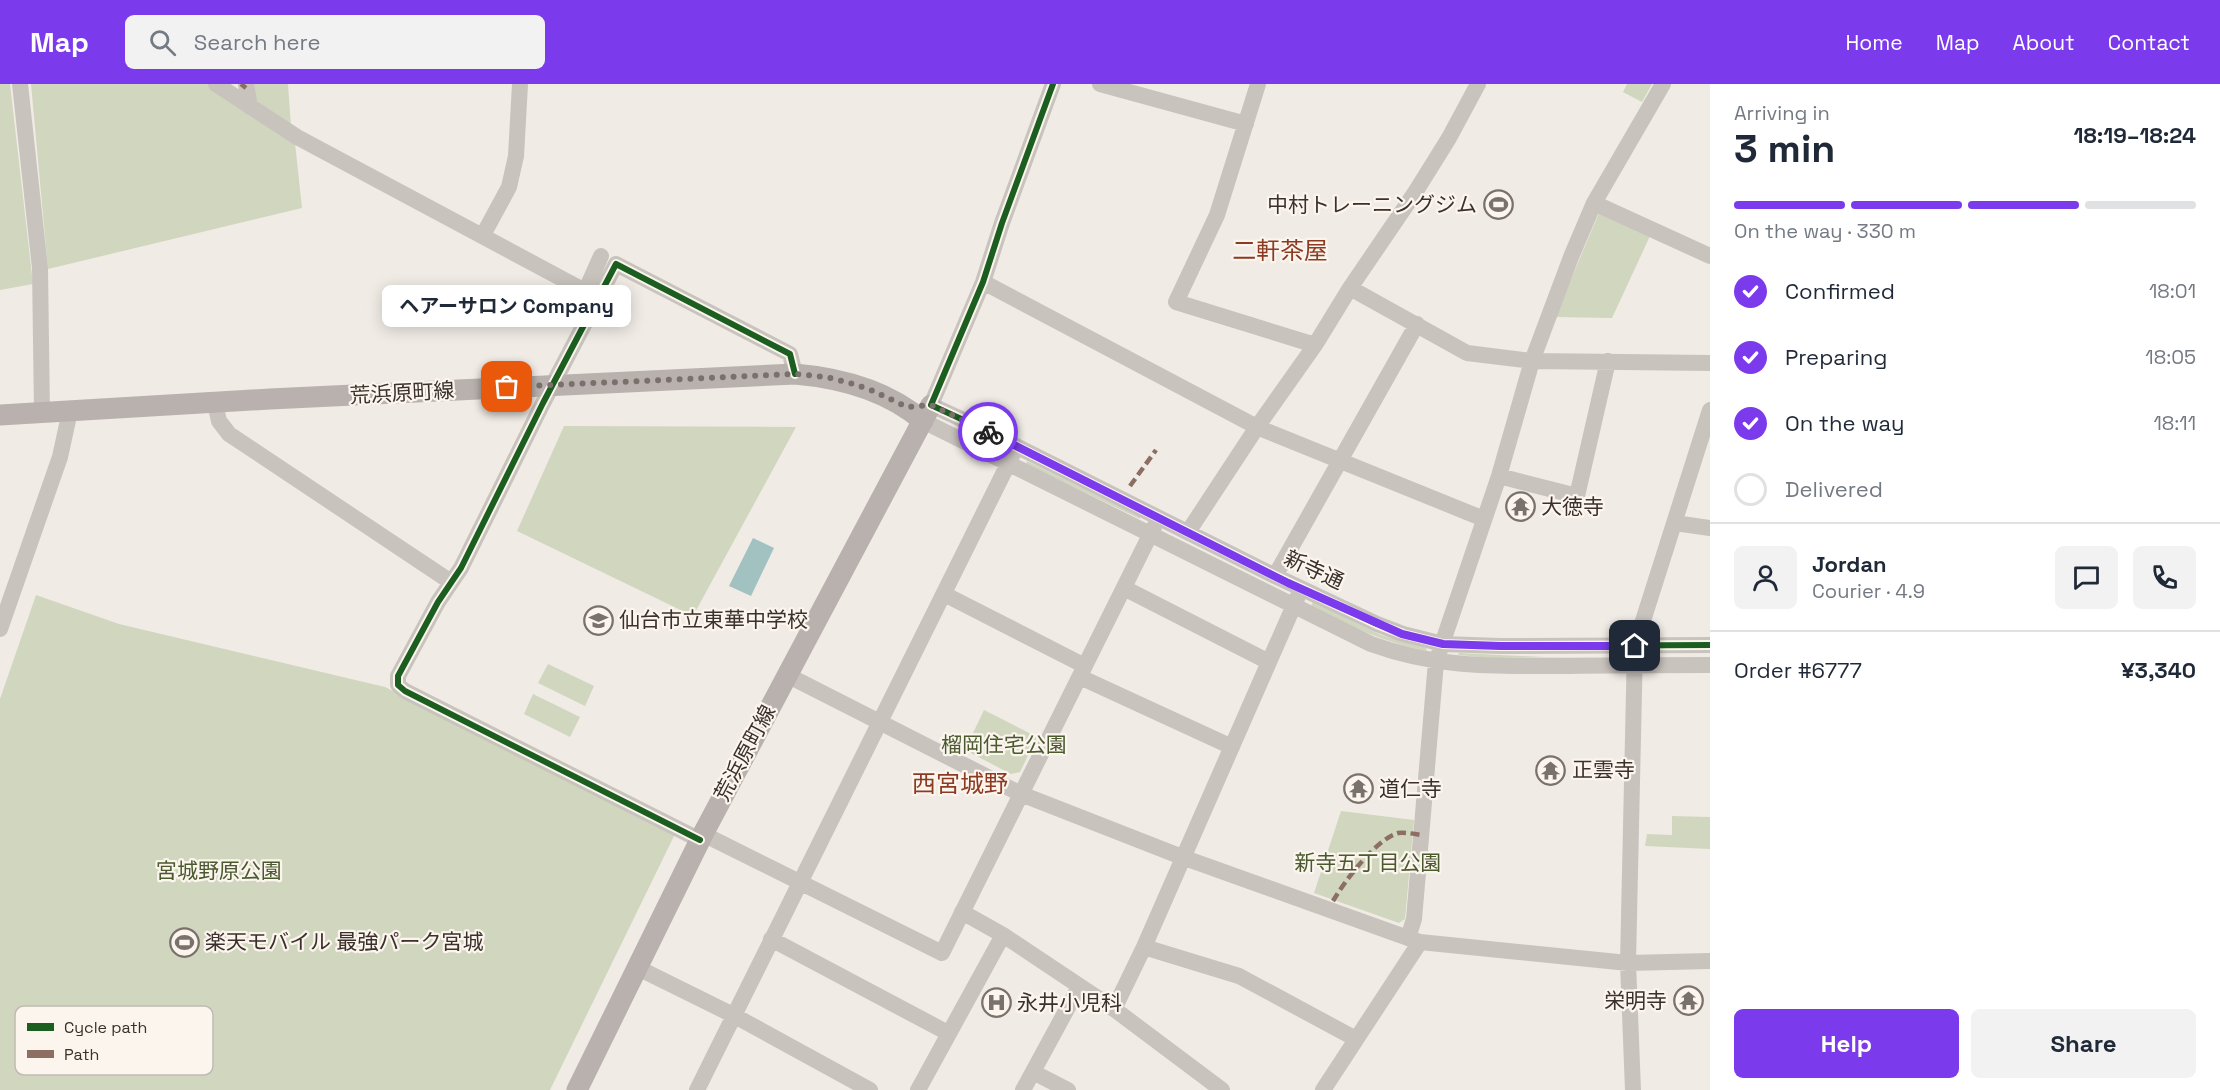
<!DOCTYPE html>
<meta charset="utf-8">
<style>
body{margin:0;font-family:"Space Grotesk","Noto Sans JP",sans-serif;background:#f2f2f3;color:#1f2937;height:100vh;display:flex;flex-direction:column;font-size:22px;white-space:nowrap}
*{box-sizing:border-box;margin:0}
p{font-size:20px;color:#747a83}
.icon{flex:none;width:33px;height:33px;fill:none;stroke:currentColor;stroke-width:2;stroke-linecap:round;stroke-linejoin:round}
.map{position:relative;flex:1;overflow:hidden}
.details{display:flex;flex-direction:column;background:#fff;width:510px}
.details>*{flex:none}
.pin{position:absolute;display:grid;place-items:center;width:51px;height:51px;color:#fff;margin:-26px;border-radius:12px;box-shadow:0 3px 9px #0006}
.courier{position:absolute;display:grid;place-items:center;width:60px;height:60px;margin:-30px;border:4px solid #7c3aed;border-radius:50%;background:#fff;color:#222;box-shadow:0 2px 8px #0007}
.bubble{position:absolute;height:42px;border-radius:9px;background:#fff;box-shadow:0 3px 15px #0003;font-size:20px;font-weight:700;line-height:42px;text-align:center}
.head em{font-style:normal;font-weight:700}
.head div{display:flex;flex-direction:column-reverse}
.head{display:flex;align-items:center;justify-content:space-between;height:102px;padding:0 24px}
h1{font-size:39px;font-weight:700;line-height:45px}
.bar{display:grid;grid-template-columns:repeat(4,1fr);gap:9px 6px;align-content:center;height:72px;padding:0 24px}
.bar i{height:8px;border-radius:4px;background:#e0e1e3}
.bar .selected{background:#7c3aed}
.bar p{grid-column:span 4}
.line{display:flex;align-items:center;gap:15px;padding:0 24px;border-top:2px solid #e0e1e3}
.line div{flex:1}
.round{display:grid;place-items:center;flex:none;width:63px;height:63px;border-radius:9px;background:#f2f2f3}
ol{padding:0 24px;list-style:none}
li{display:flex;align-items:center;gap:18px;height:66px}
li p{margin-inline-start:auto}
li .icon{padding:6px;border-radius:50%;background:#7c3aed;color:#fff;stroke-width:4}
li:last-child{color:#747a83}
li i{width:33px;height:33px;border:3px solid #e0e1e3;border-radius:50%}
.cta{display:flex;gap:12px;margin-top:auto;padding:12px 24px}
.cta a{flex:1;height:69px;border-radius:9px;background:#7c3aed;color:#fff;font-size:24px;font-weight:700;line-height:69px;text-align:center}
.cta a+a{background:#f2f2f3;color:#1f2937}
header{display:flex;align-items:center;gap:36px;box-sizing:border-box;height:84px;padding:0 30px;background:#7c3aed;color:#fff}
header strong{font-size:28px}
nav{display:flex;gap:33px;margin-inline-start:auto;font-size:21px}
.search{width:420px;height:54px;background:#f2f2f3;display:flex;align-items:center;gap:15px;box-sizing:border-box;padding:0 21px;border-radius:9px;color:#747a83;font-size:22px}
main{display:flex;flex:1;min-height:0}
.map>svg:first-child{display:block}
</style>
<header>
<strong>Map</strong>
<div class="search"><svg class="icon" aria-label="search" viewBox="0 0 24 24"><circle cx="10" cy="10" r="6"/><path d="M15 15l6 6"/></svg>Search here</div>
<nav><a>Home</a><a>Map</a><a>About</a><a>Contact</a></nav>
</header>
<main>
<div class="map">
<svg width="1710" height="1006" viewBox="0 0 1710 1006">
<rect width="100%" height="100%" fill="#f0ebe5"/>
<path fill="#d1d6bf" d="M 0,0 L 10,0 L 33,200 L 0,206 Z
M 31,0 L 207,0 L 295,59 L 302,124 L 48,185 Z
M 252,0 L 288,0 L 291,43 L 255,18 Z
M 1627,0 L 1652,0 L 1642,18 L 1623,8 Z
M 1599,129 L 1650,152 L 1612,234 L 1555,233 Z
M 564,342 L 796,343 L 693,532 L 517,447 Z
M 1027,377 L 1140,433 L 1140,435 L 1026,380 Z
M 36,511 L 119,540 L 385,603 L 675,750 L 550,1006 L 0,1006 L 0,615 Z
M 1313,518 L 1381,551 L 1426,564 L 1427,567 C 1384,559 1349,541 1311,522 Z
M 1459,569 L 1543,573 L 1605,573 L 1493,574 L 1458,571 Z
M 548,580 L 594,602 L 585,622 L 538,599 Z
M 533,610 L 580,633 L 570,653 L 524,630 Z
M 984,626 L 1037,653 L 1020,688 L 1011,690 L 965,666 Z
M 1341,727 L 1414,736 L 1405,835 L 1399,839 L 1314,809 Z
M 1672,732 L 1710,733 L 1710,765 L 1645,762 L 1647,750 L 1672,751 Z"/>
<path fill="#a1c2c1" d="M 753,454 L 774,464 L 751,512 L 729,502 Z"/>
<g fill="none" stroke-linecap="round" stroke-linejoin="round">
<path stroke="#c9c3be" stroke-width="16" d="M 20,0 L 40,184 L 42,329
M 216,0 L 297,53 L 598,214
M 246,0 L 250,23
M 1053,0 L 1002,139 L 983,198 L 931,321 L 972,340 L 1275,492 L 1377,540 L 1403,550 L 1443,560 L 1500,562 L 1710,561
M 1100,0 L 1246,40
M 1258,0 L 1217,131 L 1176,218 L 1315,261
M 1594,119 L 1710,172
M 483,151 L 509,103 L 516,72 L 520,0
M 983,198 L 1257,343 L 1484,435
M 1350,204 L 1467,269 L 1532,277 L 1710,279
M 585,208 L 601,172
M 215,319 L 219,337 L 229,350 L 451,498
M 923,337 L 1371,560 C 1440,585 1496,582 1569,582 C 1616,581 1663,581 1710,581
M 1499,392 L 1577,412 L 1608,277
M 1675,439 L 1710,444
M 1188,448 L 1257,343 L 1315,261 L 1350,204 L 1416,107 L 1449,54 L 1478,0
M 1275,492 L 1417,240
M 1124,504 L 1269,578
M 944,510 L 1085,582
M 0,545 L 60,373 L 70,327
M 787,591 L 1021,710 L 1182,773 L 1408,854 L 1420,858 L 1628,879 L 1710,877
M 1080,593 L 1232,663
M 703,750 L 942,869 L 1154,443
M 700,756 L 405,607 L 398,601 L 398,592 L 438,518 L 461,484 L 543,319 L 616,180 L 790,270 L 795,290
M 962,828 L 1003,851 L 1114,925 L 1222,1006
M 1408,854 L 1414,835 L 1436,578 L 1499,392 L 1532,277 L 1571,173 L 1594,119 L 1663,0
M 771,855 L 948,949
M 1144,863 L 1239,892 L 1356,955
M 636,883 L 733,931 L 870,1006
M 1114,925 L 1144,863 L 1298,512
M 1033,988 L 1068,1006
M 697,1006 L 1013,370
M 918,1006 L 1003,851
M 1023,1006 L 1079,903
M 1323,1006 L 1420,858
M 1633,1006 L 1628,879 L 1635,562 L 1710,326"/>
<path stroke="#b8b1ad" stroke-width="21" d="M 0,331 L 270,315 L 795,290 C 841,294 887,306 923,337
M 577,1006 L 703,750 L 931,321"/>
<path stroke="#8d6e63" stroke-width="4.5" stroke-dasharray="9 4.5" stroke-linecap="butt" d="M 241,0 L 246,4
M 1130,402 L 1156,366
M 1333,817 C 1344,798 1376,755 1398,749 C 1405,748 1414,750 1421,751"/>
<defs>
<path id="cycleway" d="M 1053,0 L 1002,139 L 983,198 L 931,321 L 972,340 L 1275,492 L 1377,540 L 1403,550 L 1443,560 L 1500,562 L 1710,561
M 700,756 L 405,607 L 398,601 L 398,592 L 438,518 L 461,484 L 543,319 L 616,180 L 790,270 L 795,290"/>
</defs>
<use href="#cycleway" stroke="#fbf5ee" stroke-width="10"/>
<use href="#cycleway" stroke="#1b5e20" stroke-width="6"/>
</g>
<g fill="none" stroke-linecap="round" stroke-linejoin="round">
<path stroke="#7a716c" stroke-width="6" stroke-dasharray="0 10.8" d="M 507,303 L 795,290 L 826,293 L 850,299 L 871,306 L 907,323 L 931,321 L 988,348"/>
<path stroke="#7c3aed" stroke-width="8" d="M 988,348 L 1288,499 L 1402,550 L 1443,560 L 1500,562 L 1635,562"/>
</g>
<defs>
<symbol id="stadium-ring" viewBox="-11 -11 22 22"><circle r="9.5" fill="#fbf5ee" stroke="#7a716c" stroke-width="1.5"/><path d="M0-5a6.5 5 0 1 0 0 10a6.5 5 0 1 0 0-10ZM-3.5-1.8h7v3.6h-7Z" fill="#7a716c"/></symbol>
<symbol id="temple-ring" viewBox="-11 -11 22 22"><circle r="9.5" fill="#fbf5ee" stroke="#7a716c" stroke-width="1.5"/><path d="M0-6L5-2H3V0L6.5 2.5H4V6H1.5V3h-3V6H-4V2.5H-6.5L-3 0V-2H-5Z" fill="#7a716c"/></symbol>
<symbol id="school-ring" viewBox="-11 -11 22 22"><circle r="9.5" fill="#fbf5ee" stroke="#7a716c" stroke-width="1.5"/><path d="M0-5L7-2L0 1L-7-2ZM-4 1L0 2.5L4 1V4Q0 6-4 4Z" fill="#7a716c"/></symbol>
<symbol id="hospital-ring" viewBox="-11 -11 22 22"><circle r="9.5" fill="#fbf5ee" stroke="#7a716c" stroke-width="1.5"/><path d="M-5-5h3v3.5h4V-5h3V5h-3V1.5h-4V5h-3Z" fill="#7a716c"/></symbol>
</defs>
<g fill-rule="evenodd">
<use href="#stadium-ring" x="1482" y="104" width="33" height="33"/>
<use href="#temple-ring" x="1504" y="406" width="33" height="33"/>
<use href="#school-ring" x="582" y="520" width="33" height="33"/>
<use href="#temple-ring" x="1534" y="670" width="33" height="33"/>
<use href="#temple-ring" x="1342" y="688" width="33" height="33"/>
<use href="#stadium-ring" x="168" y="842" width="33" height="33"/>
<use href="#temple-ring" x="1672" y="900" width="33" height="33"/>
<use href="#hospital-ring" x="980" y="902" width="33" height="33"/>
</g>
<g text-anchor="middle" stroke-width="4.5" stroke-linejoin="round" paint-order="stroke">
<g font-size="21" fill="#3b302b" stroke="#fbf5ee" text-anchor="start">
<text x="1477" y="128" text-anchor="end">中村トレーニングジム</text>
<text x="1541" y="430">大徳寺</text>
<text x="619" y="543">仙台市立東華中学校</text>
<text x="1572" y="693">正雲寺</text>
<text x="1379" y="712">道仁寺</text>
<text x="205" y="865">楽天モバイル 最強パーク宮城</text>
<text x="1667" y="924" text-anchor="end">栄明寺</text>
<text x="1017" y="926">永井小児科</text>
</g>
<g font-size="21" fill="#3b302b" stroke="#fbf5ee">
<text transform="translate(402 309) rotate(-3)" y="7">荒浜原町線</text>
<text transform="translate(1314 486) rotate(25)" y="7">新寺通</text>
<text transform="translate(745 669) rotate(-62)" y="7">荒浜原町線</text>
</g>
<g font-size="21" fill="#4a5a2e" stroke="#fbf5ee">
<text x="1004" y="668">榴岡住宅公園</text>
<text x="1368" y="786">新寺五丁目公園</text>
<text x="219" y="794">宮城野原公園</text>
</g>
<g font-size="24" fill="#8c3b22" stroke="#fbf5ee">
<text x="1280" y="175">二軒茶屋</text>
<text x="960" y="708">西宮城野</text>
</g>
</g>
<rect x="15" y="922" width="198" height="69" rx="9" fill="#fbf5ee" stroke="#c1bab4" stroke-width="1.5"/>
<rect x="27" y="939" width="27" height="8" fill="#1b5e20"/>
<rect x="27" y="966" width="27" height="8" fill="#8d6e63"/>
<g font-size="16" fill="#3b302b">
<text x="64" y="949">Cycle path</text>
<text x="64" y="976">Path</text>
</g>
</svg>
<div class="pin" style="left:507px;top:303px;background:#ea580c"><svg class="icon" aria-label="bag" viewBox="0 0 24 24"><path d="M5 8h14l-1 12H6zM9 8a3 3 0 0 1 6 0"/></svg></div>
<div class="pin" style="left:1635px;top:562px;background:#1f2937"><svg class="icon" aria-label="home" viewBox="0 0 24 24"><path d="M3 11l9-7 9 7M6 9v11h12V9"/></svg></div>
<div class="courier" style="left:988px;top:348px"><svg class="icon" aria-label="bike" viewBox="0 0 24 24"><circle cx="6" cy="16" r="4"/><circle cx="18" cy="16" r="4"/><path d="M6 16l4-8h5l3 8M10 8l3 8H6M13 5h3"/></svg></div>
<div class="bubble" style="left:382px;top:201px;width:249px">ヘアーサロン Company</div>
</div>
<section class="details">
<div class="head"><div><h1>3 min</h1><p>Arriving in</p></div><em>18:19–18:24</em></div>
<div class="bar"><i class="selected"></i><i class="selected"></i><i class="selected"></i><i></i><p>On the way · 330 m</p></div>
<ol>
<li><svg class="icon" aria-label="check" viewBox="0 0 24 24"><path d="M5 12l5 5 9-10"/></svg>Confirmed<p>18:01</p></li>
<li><svg class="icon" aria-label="check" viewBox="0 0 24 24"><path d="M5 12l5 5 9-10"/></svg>Preparing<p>18:05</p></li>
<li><svg class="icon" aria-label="check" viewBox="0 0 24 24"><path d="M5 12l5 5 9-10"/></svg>On the way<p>18:11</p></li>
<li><i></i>Delivered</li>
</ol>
<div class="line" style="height:108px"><a class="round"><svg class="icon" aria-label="person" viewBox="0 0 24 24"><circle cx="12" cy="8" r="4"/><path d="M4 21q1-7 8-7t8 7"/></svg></a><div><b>Jordan</b><p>Courier · 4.9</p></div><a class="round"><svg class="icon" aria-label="chat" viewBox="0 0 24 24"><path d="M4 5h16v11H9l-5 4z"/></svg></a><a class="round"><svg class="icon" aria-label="phone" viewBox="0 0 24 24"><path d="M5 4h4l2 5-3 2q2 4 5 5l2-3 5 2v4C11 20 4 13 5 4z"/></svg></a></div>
<div class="line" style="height:78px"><div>Order #6777</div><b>¥3,340</b></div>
<div class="cta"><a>Help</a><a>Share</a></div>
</section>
</main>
